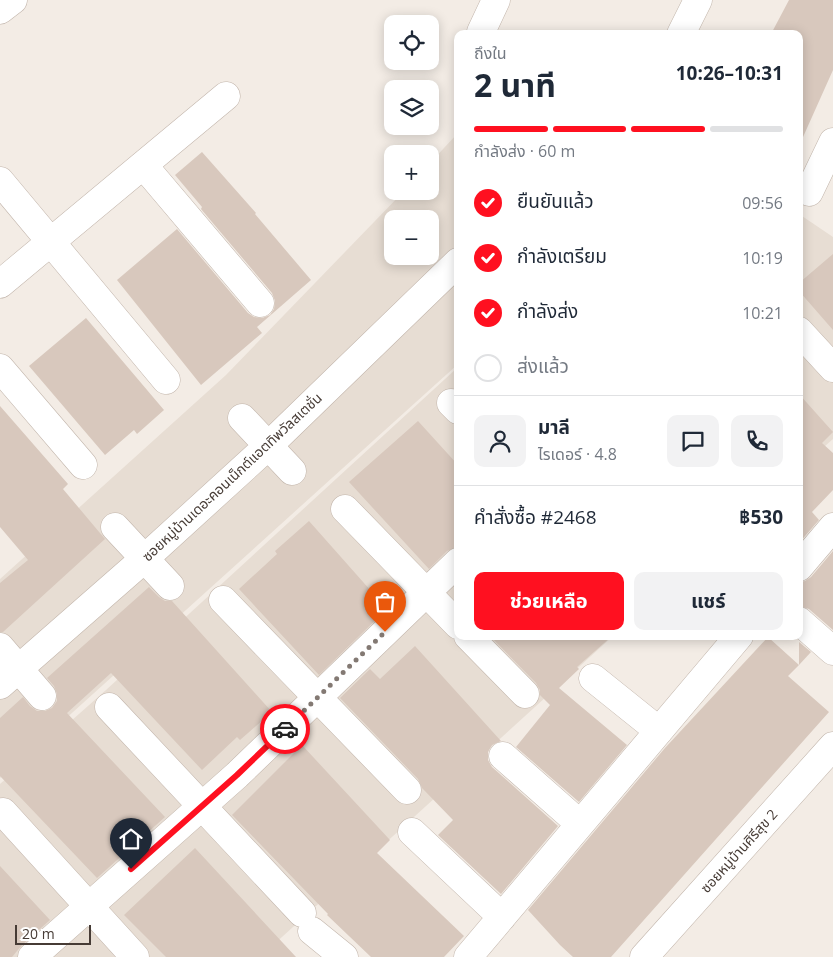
<!DOCTYPE html>
<html lang="th">
<meta charset="utf-8">
<style>
body{margin:0;font-family:"Open Sans","Noto Sans Thai",sans-serif;background:#f2f2f3;color:#1f2937;height:100vh;display:flex;flex-direction:column;font-size:19px;white-space:nowrap}
*{box-sizing:border-box;margin:0}
p{font-size:16px;color:#747a83}
.icon{flex:none;width:28px;height:28px;fill:none;stroke:currentColor;stroke-width:2;stroke-linecap:round;stroke-linejoin:round}
.map{position:relative;flex:1;overflow:hidden}
.side{position:absolute;left:454px;top:30px;width:349px;height:610px;display:flex;flex-direction:column;background:#fff;border-radius:10px;box-shadow:0 2px 12px #0003}
.side>*{flex:none}
.buttons{position:absolute;left:384px;top:15px;display:grid;gap:10px}
.buttons a{display:grid;place-items:center;width:55px;height:55px;border-radius:10px;background:#fff;box-shadow:0 2px 12px #0003;font-size:25px}
.scale{position:absolute;left:15px;bottom:12px;width:76px;box-sizing:border-box;padding-left:5px;border:2px solid #463b35;border-top:0;font-size:14px;line-height:18px;white-space:nowrap;color:#463b35;-webkit-text-stroke:4px #fff;paint-order:stroke}
.pin{position:absolute;display:grid;place-items:center;width:42px;height:42px;color:#fff;margin:-51px -21px;border-radius:50% 50% 50% 0;rotate:-45deg;box-shadow:0 0 5px #0007}
.pin .icon{rotate:45deg}
.courier{position:absolute;display:grid;place-items:center;width:50px;height:50px;margin:-25px;border:4px solid #ff1020;border-radius:50%;background:#fff;color:#222;box-shadow:0 1px 6px #0007}
.overview em{font-style:normal;font-weight:700}
.overview div{display:flex;flex-direction:column-reverse}
.overview{display:flex;align-items:center;justify-content:space-between;height:85px;padding:0 20px}
h1{font-size:32px;font-weight:700;line-height:38px}
.bar{display:grid;grid-template-columns:repeat(4,1fr);gap:8px 5px;align-content:center;height:60px;padding:0 20px}
.bar i{height:6px;border-radius:4px;background:#e0e1e3}
.bar .on{background:#ff1020}
.bar p{grid-column:span 4}
.line{display:flex;align-items:center;gap:12px;padding:0 20px;border-top:1px solid #e0e1e3}
.line div{flex:1}
.round{display:grid;place-items:center;flex:none;width:52px;height:52px;border-radius:10px;background:#f2f2f3}
ol{padding:0 20px;list-style:none}
li{display:flex;align-items:center;gap:15px;height:55px}
li p{margin-inline-start:auto}
li .icon{padding:5px;border-radius:50%;background:#ff1020;color:#fff;stroke-width:4}
li:last-child{color:#747a83}
li i{width:28px;height:28px;border:2px solid #e0e1e3;border-radius:50%}
.button{display:flex;gap:10px;margin-top:auto;padding:10px 20px}
.button a{flex:1;height:58px;border-radius:10px;background:#ff1020;color:#fff;font-size:20px;font-weight:700;line-height:58px;text-align:center}
.button a+a{background:#f2f2f3;color:#1f2937}
.map>svg:first-child{display:block}
</style>
<div class="map">
<svg width="833" height="957" viewBox="0 0 833 957">
<rect width="100%" height="100%" fill="#f3ece5"/>
<path fill="#e7ddd3" fill-rule="evenodd" d="M 457,134 L 457,365 L 0,778 L 0,579 L 226,375 L 404,191 L 430,191 L 430,163 ZM 392,219 L 430,219 L 430,256 L 392,256 Z
M 799,214 L 833,237 L 833,439 L 799,469 Z
M 457,368 L 458,636 L 613,636 L 260,957 L 0,957 L 0,784 L 106,690 Z"/>
<path fill="#d8c8bd" d="M 789,0 L 833,0 L 833,70 L 799,146 L 799,34 L 771,34 Z
M 202,152 L 256,213 L 255,214 L 311,280 L 257,327 L 262,333 L 201,385 L 117,280 L 177,229 L 248,313 L 254,317 L 262,318 L 270,315 L 274,309 L 275,301 L 272,293 L 201,209 L 202,207 L 175,175 Z
M 833,254 L 833,330 L 799,291 L 799,283 Z
M 86,318 L 164,410 L 137,434 L 134,430 L 105,455 L 29,366 Z
M 799,394 L 833,432 L 822,443 L 833,453 L 833,490 L 812,512 L 819,520 L 799,543 Z
M 0,406 L 68,484 L 63,489 L 105,539 L 3,632 L 0,632 L 0,583 L 28,560 L 0,527 Z
M 418,421 L 458,465 L 458,547 L 447,551 L 429,569 L 349,482 Z
M 309,521 L 387,609 L 319,675 L 239,589 L 277,554 L 275,551 Z
M 833,551 L 833,630 L 809,609 L 799,606 L 799,582 L 805,581 L 811,577 Z
M 149,587 L 159,597 L 165,601 L 172,601 L 272,712 L 240,740 L 237,737 L 202,770 L 111,673 L 67,713 L 165,817 L 97,878 L 0,776 L 0,718 L 23,697 L 30,706 L 37,711 L 45,711 L 52,708 L 57,701 L 57,694 L 54,686 L 47,678 Z
M 490,636 L 612,636 L 577,667 L 579,669 L 559,688 L 627,745 L 579,802 L 516,747 L 550,705 L 540,695 L 540,690 L 536,683 Z
M 768,637 L 799,665 L 788,676 L 829,712 L 611,957 L 573,957 L 560,945 L 528,910 L 665,748 Z
M 799,642 L 811,652 L 799,665 Z
M 415,646 L 501,741 L 492,745 L 488,752 L 488,760 L 492,767 L 558,826 L 501,894 L 438,835 L 453,820 L 422,788 L 418,779 L 340,698 L 370,669 L 380,679 Z
M 302,745 L 390,840 L 377,853 L 464,936 L 444,957 L 371,957 L 327,915 L 328,914 L 232,815 Z
M 195,848 L 296,957 L 166,957 L 124,915 Z
M 0,866 L 50,920 L 22,945 L 12,957 L 0,957 Z"/>
<g fill="none" stroke-linecap="round" stroke-linejoin="round">
<defs>
<path id="minor" d="M 0,10 L 13,0
M 481,32 L 496,0
M 681,34 L 698,0
M 144,166 L 260,303
M 0,181 L 166,380
M 809,192 L 833,142
M 0,284 L 226,96
M 799,331 L 833,368
M 0,368 L 83,465
M 451,403 L 458,410
M 242,418 L 292,471
M 345,509 L 458,625
M 115,527 L 170,586
M 799,567 L 833,527
M 223,600 L 407,790
M 799,621 L 833,651
M 468,636 L 525,694
M 0,647 L 42,696
M 593,678 L 659,731
M 0,685 L 144,559 L 268,446 L 458,262
M 109,707 L 302,913
M 503,756 L 580,824
M 3,812 L 135,957
M 412,832 L 502,917
M 312,931 L 344,957
M 32,957 L 237,775 L 458,562
M 468,957 L 739,636
M 644,957 L 833,746"/>
</defs>
<use href="#minor" stroke="#c2b5ab" stroke-width="29"/>
<use href="#minor" stroke="#fff" stroke-width="28"/>
</g>
<g fill="none" stroke-linecap="round" stroke-linejoin="round">
<path stroke="#837973" stroke-width="5" stroke-dasharray="0 9" d="M 285,729 L 385,632"/>
<path stroke="#ff1020" stroke-width="6" d="M 131,869 L 237,775 L 285,729"/>
</g>
<g text-anchor="middle" stroke-width="4" stroke-linejoin="round" paint-order="stroke">
<g font-size="14" fill="#463b35" stroke="#fff">
<text transform="translate(232 477) rotate(-43)" y="5">ซอยหมู่บ้านเดอะคอนเน็กต์แอตทิพวัลสเตชั่น</text>
<text transform="translate(739 851) rotate(-48)" y="5">ซอยหมู่บ้านศิรีสุข 2</text>
</g>
</g>
</svg>
<div class="buttons">
<a><svg class="icon" aria-label="locate" viewBox="0 0 24 24"><circle cx="12" cy="12" r="6"/><path d="M12 2v4M12 18v4M2 12h4M18 12h4"/></svg></a>
<a><svg class="icon" aria-label="layers" viewBox="0 0 24 24"><path d="M12 4l9 5-9 5-9-5zM3 14l9 5 9-5"/></svg></a>
<a>+</a>
<a>−</a>
</div>
<div class="scale">20 m</div>
<div class="pin" style="left:385px;top:632px;background:#ea580c"><svg class="icon" aria-label="bag" viewBox="0 0 24 24"><path d="M5 8h14l-1 12H6zM9 8a3 3 0 0 1 6 0"/></svg></div>
<div class="pin" style="left:131px;top:869px;background:#1f2937"><svg class="icon" aria-label="home" viewBox="0 0 24 24"><path d="M3 11l9-7 9 7M6 9v11h12V9"/></svg></div>
<div class="courier" style="left:285px;top:729px"><svg class="icon" aria-label="car" viewBox="0 0 24 24"><path d="M5 17H2v-5l4-1 3-4h7l3 4 3 1v5h-3M9 17h6M6 11h13"/><circle cx="7" cy="17" r="2"/><circle cx="17" cy="17" r="2"/></svg></div>
<section class="side">
<div class="overview"><div><h1>2 นาที</h1><p>ถึงใน</p></div><em>10:26–10:31</em></div>
<div class="bar"><i class="on"></i><i class="on"></i><i class="on"></i><i></i><p>กำลังส่ง · 60 m</p></div>
<ol>
<li><svg class="icon" aria-label="check" viewBox="0 0 24 24"><path d="M5 12l5 5 9-10"/></svg>ยืนยันแล้ว<p>09:56</p></li>
<li><svg class="icon" aria-label="check" viewBox="0 0 24 24"><path d="M5 12l5 5 9-10"/></svg>กำลังเตรียม<p>10:19</p></li>
<li><svg class="icon" aria-label="check" viewBox="0 0 24 24"><path d="M5 12l5 5 9-10"/></svg>กำลังส่ง<p>10:21</p></li>
<li><i></i>ส่งแล้ว</li>
</ol>
<div class="line" style="height:90px"><a class="round"><svg class="icon" aria-label="person" viewBox="0 0 24 24"><circle cx="12" cy="8" r="4"/><path d="M4 21q1-7 8-7t8 7"/></svg></a><div><b>มาลี</b><p>ไรเดอร์ · 4.8</p></div><a class="round"><svg class="icon" aria-label="chat" viewBox="0 0 24 24"><path d="M4 5h16v11H9l-5 4z"/></svg></a><a class="round"><svg class="icon" aria-label="phone" viewBox="0 0 24 24"><path d="M5 4h4l2 5-3 2q2 4 5 5l2-3 5 2v4C11 20 4 13 5 4z"/></svg></a></div>
<div class="line" style="height:65px"><div>คำสั่งซื้อ #2468</div><b>฿530</b></div>
<div class="button"><a>ช่วยเหลือ</a><a>แชร์</a></div>
</section>
</div>
